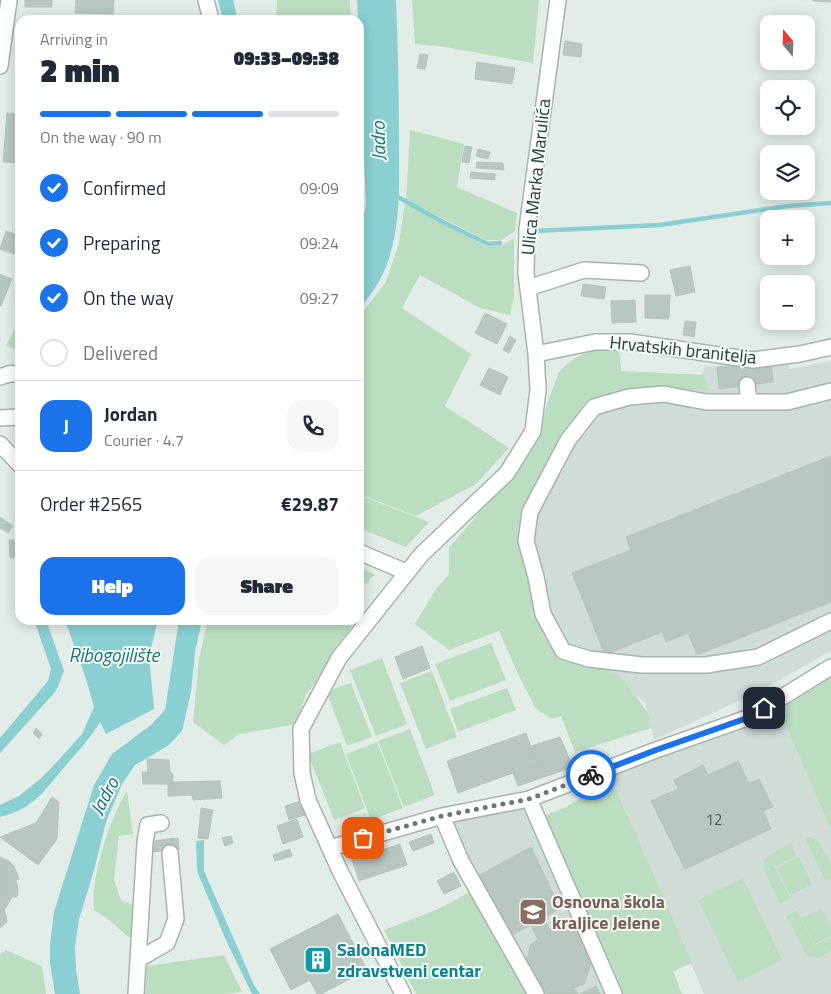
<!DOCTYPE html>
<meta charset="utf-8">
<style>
body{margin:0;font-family:"Titillium Web",sans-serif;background:#f6f6f7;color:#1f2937;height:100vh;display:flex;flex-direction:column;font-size:19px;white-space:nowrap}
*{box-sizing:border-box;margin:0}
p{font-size:16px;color:#747a83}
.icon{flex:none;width:28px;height:28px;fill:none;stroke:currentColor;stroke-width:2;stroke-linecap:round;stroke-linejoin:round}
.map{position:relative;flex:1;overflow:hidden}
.drawer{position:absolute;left:15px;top:15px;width:349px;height:610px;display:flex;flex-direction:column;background:#fff;border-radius:15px;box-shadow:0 2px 12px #0003}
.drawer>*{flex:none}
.needle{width:32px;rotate:341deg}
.tools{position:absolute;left:760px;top:15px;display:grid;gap:10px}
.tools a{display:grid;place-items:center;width:55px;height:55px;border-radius:10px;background:#fff;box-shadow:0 2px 12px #0003;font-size:25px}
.pin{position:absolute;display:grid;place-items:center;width:42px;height:42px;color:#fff;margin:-21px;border-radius:10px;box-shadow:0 2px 8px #0006}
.courier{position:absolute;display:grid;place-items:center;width:50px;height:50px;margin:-25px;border:4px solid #1a73e8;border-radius:50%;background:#fff;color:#222;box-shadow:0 1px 6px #0007}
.headline em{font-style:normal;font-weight:800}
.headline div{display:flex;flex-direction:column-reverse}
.headline{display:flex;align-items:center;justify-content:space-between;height:85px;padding:0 25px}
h1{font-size:32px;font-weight:800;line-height:38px}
.bar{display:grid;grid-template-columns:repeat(4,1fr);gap:8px 5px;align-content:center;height:60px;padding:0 25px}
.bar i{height:6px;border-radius:4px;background:#e0e1e3}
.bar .on{background:#1a73e8}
.bar p{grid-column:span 4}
.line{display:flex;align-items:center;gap:12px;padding:0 25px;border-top:1px solid #e0e1e3}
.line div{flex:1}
.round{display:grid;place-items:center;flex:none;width:52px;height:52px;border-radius:15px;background:#f6f6f7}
ol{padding:0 25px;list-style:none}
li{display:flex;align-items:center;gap:15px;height:55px}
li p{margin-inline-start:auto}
li .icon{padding:5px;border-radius:50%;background:#1a73e8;color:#fff;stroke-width:4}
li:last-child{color:#747a83}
li i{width:28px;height:28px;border:2px solid #e0e1e3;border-radius:50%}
.cta{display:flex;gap:10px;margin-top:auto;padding:10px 25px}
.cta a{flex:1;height:58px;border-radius:15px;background:#1a73e8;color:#fff;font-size:20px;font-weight:800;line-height:58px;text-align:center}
.cta a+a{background:#f6f6f7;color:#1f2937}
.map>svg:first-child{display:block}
</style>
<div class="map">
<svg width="831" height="994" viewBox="0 0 831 994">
<rect width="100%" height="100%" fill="#e2ede7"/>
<path fill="#d0dcd6" d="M 619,350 L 621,371 L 702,375 L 705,366 L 717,367 L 787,359 L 789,369 L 831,361 L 831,651 L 758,692 L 654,740 L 645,702 L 621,684 L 548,705 L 469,525 L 529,455 L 559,372 L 568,363 Z
M 779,710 L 831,830 L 831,994 L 704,994 L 615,787 L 612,774 L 736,732 L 757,723 Z
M 536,801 L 618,994 L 531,994 L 442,823 Z"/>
<path fill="#bbdec1" d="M 277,0 L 350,0 L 351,20 L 276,20 Z
M 412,0 L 539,0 L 533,63 L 445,47 L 415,44 Z
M 410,130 L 464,144 L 457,187 L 517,213 L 515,231 L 501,240 L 486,240 L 406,200 Z
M 405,203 L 487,247 L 503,245 L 514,238 L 514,297 L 510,315 L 480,308 L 420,275 L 402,308 L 471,354 L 445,406 L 509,448 L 476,484 L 416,516 L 359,494 L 359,317 L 386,282 L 399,243 Z
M 20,319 L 20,352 L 6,345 Z
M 607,348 L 619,350 L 621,371 L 703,375 L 709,390 L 639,388 L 585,403 L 538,481 L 517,530 L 543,636 L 550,645 L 622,677 L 648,713 L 651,728 L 575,752 L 561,716 L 551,719 L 536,709 L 519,676 L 499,631 L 449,650 L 415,624 L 436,589 L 449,574 L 449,548 L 529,455 L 559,372 C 575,356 584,351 607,348 Z
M 359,495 L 429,522 L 406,547 L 359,528 Z
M 359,567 L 376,575 L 370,578 L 368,584 L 359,581 Z
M 208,620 L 356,620 L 342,640 L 321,675 L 305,696 L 297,724 L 239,734 L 224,745 L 193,722 L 199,659 Z
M 491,643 L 506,680 L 450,701 L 435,664 Z
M 382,658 L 407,724 L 376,736 L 350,670 Z
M 432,671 L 457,737 L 426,749 L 400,683 Z
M 831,677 L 831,830 L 779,710 Z
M 351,683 L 372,737 L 347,746 L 328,696 L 331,690 Z
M 507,688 L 516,710 L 458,732 L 450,709 Z
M 410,729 L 435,795 L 404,807 L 378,741 Z
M 340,742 L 365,808 L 334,820 L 308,754 Z
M 377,742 L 403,808 L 371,820 L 346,754 Z
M 615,787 L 692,963 L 673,971 L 682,994 L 618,994 L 542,819 L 545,815 L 566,807 L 584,796 L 594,796 Z
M 127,791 L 133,834 L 119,836 L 114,880 L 121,900 L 133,905 L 134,917 L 131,939 L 109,920 L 94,910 C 90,878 110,818 127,791 Z
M 811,837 L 819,842 L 831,865 L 831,878 L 826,881 L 805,838 Z
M 791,844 L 797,855 L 774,866 L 790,898 L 780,903 L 764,870 L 764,861 L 771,854 Z
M 799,857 L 812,885 L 790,895 L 777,868 Z
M 743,878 L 782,960 L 738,982 L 698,900 Z
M 472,891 L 531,994 L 416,994 L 384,930 L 436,910 Z
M 822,909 L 831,928 L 831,936 L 814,944 L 802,918 Z
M 797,910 L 814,945 L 831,938 L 831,951 L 817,958 L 807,956 L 786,916 Z
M 6,950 L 42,966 L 46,994 L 0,994 L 0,955 Z
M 224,955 L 242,992 L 226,994 L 145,994 L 147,966 Z"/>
<path fill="#8acfd2" d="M 218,0 L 233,0 L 238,20 L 223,20 Z
M 357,0 L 396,0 C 398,48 399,96 399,145 C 399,184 401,223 388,261 C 382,280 371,294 359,310 L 359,242 L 366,204 Z
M 34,620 L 46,620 L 64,671 L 56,691 L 0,753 L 0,738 L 48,681 L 51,669 Z
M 65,620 L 158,620 L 149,656 L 154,709 L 106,734 L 100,722 C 90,739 79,750 66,765 C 45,790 34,809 0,817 L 0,805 L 19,796 L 39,780 L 54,765 L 82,734 L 94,707 L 86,679 Z
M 179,620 L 202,620 L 195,652 L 191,692 L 182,731 L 169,745 L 135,765 L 122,784 L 106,822 L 93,874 L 79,919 L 75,947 L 76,970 L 80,994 L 55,994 L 50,963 L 50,944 L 54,912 L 94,785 L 112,754 L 151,725 L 165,710 Z
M 204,840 L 204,871 L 254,985 L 260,994 L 252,994 L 225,938 L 197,871 L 196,841 Z"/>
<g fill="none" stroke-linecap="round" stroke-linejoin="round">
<path stroke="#8acfd2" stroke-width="4.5" d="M 396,196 L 443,222 L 488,244 L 500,243
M 535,231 L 660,225 L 788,206 L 831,203"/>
</g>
<path fill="#b8c7bf" stroke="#b5c6bd" d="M 25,0 L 52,0 L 52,7 L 25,7 Z
M 76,0 L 114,0 L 113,14 L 75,13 Z
M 813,0 L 831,0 L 831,2 L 813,1 Z
M 565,41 L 582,44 L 581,57 L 563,55 Z
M 420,54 L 428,55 L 425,69 L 417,68 Z
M 477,62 L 515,68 L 512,84 L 475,79 Z
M 7,113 L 20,114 L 20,163 L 3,162 Z
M 465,146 L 472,147 L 469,163 L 462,162 Z
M 478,149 L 490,152 L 488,159 L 476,156 Z
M 477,162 L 503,163 L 504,170 L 476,168 Z
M 471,172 L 495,174 L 495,180 L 470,178 Z
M 6,231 L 20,236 L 20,248 L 17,255 L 0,249 Z
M 690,266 L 695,292 L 676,296 L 670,270 Z
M 0,274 L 12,279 L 1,306 L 0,305 Z
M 583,284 L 606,287 L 604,299 L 581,296 Z
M 645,295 L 670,295 L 669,319 L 645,318 Z
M 635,300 L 636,322 L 612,323 L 611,301 Z
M 485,313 L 507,324 L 497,344 L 475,333 Z
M 685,321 L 696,322 L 694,337 L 683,335 Z
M 510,336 L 516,340 L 509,353 L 503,350 Z
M 771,361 L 773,382 L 719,389 L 717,367 Z
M 489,368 L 508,377 L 500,395 L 480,385 Z
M 831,456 L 831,602 L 697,655 L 688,633 L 666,642 L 662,632 L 605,655 L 572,573 L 631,550 L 626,537 Z
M 0,517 L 13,526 L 8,533 L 0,528 Z
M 9,540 L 19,540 L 19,557 L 10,558 Z
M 422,646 L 430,668 L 403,679 L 395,657 Z
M 36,728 L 42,734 L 39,739 L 33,733 Z
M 526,733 L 537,764 L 458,793 L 447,761 Z
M 560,737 L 573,767 L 518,786 L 513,773 L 537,764 L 531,746 Z
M 147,759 L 169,760 L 170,772 L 173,774 L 173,782 L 220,781 L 222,798 L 193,800 L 192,795 L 168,796 L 168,784 L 143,784 L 142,772 L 148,772 Z
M 738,761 L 749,783 L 759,779 L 773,807 L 763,811 L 771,829 L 685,869 L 651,801 L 678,789 L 674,780 L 703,765 L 708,775 Z
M 52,797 L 59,802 L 57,839 L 38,865 L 0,837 L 36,823 Z
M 301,801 L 305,815 L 289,820 L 285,806 Z
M 201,808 L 213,810 L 208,839 L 198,838 Z
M 297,819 L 303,837 L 283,844 L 277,826 Z
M 431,834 L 434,843 L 413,851 L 409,842 Z
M 231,836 L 233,843 L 225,846 L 222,838 Z
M 178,838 L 179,849 L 153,852 L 152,841 Z
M 400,844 L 407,865 L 359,881 L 352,860 Z
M 531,847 L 560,908 L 544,918 L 549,929 L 565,921 L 578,925 L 586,942 L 581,944 L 592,962 L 584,984 L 574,988 L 578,994 L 549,994 L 538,990 L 525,966 L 531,944 L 538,940 L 531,925 L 510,936 L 478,876 Z
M 290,849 L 292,856 L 275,861 L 273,855 Z
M 0,857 L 9,861 L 14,866 L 19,879 L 16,880 L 18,889 L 17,897 L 12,897 L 4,911 L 6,915 L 7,922 L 0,928 Z
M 454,872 L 461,886 L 444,894 L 437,881 Z
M 338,914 L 367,970 L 321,994 L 317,994 L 310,980 L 291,990 L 270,949 Z
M 596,986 L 600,994 L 580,994 Z"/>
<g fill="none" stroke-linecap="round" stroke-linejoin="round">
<path stroke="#bccac3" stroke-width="15" stroke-dasharray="15 8" stroke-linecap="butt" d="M 745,364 L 747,385"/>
<defs>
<path id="minor" d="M 206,0 L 211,20
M 0,66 L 9,0
M 528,288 L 584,270 L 641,273
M 536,354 L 595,342 L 630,342 L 753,360 L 800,354 L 831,347
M 0,377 C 7,374 13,372 20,375
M 747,385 L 749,402
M 831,391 L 787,402 L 706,402 L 664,394 L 629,397 L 594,407 L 568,440 L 530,512 L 526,541 L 536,577 L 543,614 L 563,651 L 589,659 L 642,665 L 706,665 L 758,657 L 831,621
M 0,418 L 20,417
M 0,444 L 20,465
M 359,552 L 406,572
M 529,799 L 614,994
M 442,816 L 461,861 L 536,994
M 330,848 L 442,816 L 529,799 L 656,750 L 750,717 L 831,667
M 139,959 L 167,943 L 176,919 L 170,853
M 136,994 L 145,842 L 148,825 L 161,823
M 403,994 L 340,871 L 308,800 L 302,773 L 301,729 L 339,658 L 421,555 L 507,473 L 533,431 L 538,390 L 536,354 L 526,273 L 527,229 L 558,0"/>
</defs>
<use href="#minor" stroke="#a5b5ad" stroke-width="18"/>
<use href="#minor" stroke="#fff" stroke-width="15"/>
</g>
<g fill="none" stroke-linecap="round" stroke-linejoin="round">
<path stroke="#657b72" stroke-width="5" stroke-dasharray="0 9" d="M 363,838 L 442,816 L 529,799 L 591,775"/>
<path stroke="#1a73e8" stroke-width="6" d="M 591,775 L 656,750 L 750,717 L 764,708"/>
</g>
<defs>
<symbol id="school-square" viewBox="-11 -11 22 22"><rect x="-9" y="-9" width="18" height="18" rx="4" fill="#8d6e63" stroke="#f3f9f5"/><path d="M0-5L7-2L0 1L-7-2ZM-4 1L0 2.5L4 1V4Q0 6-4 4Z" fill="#fff"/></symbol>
<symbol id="building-square" viewBox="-11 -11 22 22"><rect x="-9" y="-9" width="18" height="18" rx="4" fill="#0f9aa8" stroke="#f3f9f5"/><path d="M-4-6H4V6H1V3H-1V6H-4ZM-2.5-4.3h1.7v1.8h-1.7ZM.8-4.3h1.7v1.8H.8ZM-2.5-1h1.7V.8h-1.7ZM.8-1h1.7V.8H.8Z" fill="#fff"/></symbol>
</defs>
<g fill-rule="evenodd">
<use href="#school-square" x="517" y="896" width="32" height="32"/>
<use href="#building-square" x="302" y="944" width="32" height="32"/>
</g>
<g text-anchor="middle" stroke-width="4" stroke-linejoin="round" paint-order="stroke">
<g font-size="15" fill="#486056">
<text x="714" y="825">12</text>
</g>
<g font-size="18" fill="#223e33" stroke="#f3f9f5">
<text transform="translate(536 177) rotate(-84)" y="6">Ulica Marka Marulića</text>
<text transform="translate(683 350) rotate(6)" y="6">Hrvatskih branitelja</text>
</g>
<g font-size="18" font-weight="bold" fill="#785e54" stroke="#f3f9f5" text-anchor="start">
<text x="552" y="908">Osnovna škola<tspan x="552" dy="21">kraljice Jelene</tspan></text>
</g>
<g font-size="18" font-weight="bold" fill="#0d838f" stroke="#f3f9f5" text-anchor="start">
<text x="337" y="956">SalonaMED<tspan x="337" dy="21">zdravstveni centar</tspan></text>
</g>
<g font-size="19" font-style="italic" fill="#1c757a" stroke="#f3f9f5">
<text transform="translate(378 141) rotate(-91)" y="7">Jadro</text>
<text x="114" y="662">Ribogojilište</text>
<text transform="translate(104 796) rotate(-62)" y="7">Jadro</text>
</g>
</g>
</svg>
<div class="tools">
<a><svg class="needle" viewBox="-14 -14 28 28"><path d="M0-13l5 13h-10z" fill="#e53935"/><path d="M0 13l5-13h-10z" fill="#747a83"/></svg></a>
<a><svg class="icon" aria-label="locate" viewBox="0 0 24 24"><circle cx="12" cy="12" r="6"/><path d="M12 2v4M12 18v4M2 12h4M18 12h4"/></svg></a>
<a><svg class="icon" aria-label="layers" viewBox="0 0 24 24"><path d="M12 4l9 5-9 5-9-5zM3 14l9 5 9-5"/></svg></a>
<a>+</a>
<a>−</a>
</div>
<div class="pin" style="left:363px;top:838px;background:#ea580c"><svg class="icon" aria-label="bag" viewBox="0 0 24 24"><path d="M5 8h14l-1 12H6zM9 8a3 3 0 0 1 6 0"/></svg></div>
<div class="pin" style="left:764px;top:708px;background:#1f2937"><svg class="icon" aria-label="home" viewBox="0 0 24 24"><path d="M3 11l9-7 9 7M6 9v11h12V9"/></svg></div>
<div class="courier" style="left:591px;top:775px"><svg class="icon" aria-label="bike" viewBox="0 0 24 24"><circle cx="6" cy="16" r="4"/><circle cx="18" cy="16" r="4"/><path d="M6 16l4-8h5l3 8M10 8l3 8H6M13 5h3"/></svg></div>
<section class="drawer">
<div class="headline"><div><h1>2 min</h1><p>Arriving in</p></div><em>09:33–09:38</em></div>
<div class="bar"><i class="on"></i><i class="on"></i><i class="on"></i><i></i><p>On the way · 90 m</p></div>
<ol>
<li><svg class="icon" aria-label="check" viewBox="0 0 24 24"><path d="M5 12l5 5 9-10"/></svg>Confirmed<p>09:09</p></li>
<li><svg class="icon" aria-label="check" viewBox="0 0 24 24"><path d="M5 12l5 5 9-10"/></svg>Preparing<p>09:24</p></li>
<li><svg class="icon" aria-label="check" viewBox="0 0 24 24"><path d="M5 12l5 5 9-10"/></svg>On the way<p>09:27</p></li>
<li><i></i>Delivered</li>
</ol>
<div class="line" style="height:90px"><b class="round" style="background:#1a73e8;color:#fff">J</b><div><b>Jordan</b><p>Courier · 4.7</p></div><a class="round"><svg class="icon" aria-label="phone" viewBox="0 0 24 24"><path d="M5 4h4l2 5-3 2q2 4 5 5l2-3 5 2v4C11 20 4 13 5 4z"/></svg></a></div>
<div class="line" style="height:65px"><div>Order #2565</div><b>€29.87</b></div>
<div class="cta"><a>Help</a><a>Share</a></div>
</section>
</div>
